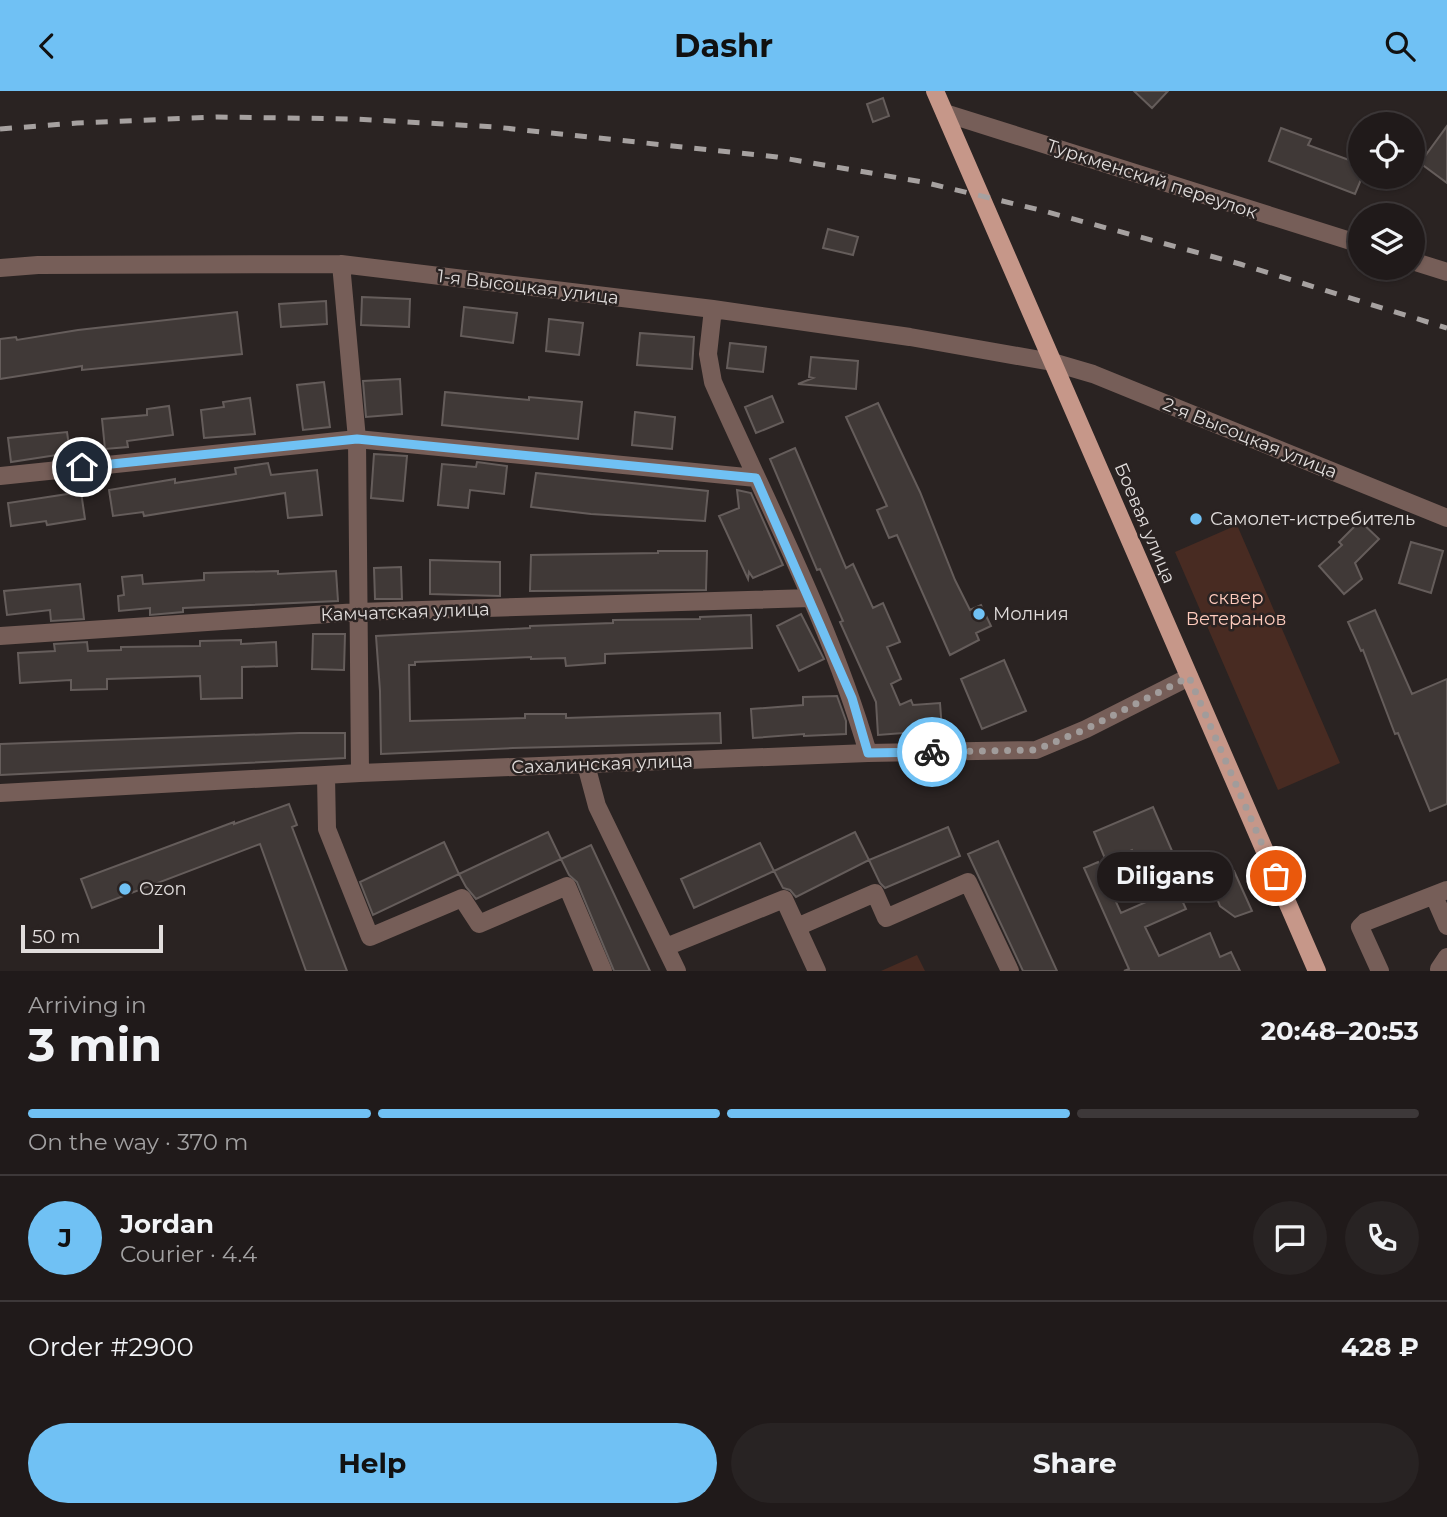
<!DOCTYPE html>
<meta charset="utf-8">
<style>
body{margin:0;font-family:Montserrat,sans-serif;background:#282323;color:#f1f3f6;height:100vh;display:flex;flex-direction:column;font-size:26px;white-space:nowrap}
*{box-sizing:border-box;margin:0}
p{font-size:23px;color:#a2a1a2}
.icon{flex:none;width:38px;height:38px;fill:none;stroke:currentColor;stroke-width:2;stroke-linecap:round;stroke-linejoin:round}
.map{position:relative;height:880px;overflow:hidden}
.sheet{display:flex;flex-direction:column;background:#201a1a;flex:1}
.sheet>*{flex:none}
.fabs{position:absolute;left:1348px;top:21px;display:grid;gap:14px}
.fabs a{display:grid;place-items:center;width:77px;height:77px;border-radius:50%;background:#201a1a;box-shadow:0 2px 5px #0004,0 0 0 2px #3d3839;font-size:35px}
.scale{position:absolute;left:21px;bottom:18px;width:142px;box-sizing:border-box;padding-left:7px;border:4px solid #e1dddc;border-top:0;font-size:19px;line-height:24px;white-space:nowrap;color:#e1dddc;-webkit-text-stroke:5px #2a2322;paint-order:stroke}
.pin{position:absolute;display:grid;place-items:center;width:60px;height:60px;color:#fff;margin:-30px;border:4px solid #fff;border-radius:50%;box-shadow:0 2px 7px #0007}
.courier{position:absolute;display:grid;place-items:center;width:70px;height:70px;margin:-35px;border:5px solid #70c1f4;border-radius:50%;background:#fff;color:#222;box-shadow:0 2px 9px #0007}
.bubble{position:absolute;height:49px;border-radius:24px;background:#201a1a;box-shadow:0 2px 5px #0004,0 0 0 2px #3d3839;font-size:23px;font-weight:700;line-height:49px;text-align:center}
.headline em{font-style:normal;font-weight:700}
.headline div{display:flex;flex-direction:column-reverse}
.headline{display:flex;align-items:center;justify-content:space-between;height:119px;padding:0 28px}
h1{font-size:46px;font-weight:700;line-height:52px}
.bar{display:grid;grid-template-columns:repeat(4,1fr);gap:10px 7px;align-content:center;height:84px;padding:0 28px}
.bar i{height:9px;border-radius:5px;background:#3d3839}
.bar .selected{background:#70c1f4}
.bar p{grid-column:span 4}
.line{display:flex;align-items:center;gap:18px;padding:0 28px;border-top:2px solid #3d3839}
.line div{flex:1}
.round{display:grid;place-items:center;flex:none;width:74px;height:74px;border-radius:37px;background:#282323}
.button{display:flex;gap:14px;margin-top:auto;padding:14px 28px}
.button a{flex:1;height:80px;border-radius:42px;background:#70c1f4;color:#111;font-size:28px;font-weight:700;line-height:80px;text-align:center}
.button a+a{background:#282323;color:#f1f3f6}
header{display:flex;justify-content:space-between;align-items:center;height:91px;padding:0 28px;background:#70c1f4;color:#111;font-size:32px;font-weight:700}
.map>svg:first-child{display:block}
</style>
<header><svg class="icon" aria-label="back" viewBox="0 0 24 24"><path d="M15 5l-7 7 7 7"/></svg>Dashr<svg class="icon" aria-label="search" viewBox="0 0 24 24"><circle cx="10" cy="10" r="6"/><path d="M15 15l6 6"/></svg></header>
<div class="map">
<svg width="1447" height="880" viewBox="0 0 1447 880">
<rect width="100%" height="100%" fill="#2a2322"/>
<path fill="#482b22" d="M 1237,434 L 1340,672 L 1278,699 L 1175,461 Z
M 917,864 L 925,880 L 881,880 Z"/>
<path fill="#403937" stroke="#655d5b" stroke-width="2" d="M 1134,0 L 1168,0 L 1152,17 Z
M 883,7 L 889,25 L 873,31 L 867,13 Z
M 1447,35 L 1447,92 L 1420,72 Z
M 1281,37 L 1311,48 L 1308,54 L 1360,73 L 1360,91 L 1355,103 L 1269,70 Z
M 828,138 L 858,146 L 853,164 L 823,157 Z
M 362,206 L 410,208 L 409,236 L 361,234 Z
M 326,210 L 327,233 L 281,236 L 279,213 Z
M 464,216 L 517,222 L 513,252 L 461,245 Z
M 237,221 L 242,263 L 82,279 L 82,275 L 0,288 L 0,248 L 16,246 L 17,249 L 78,239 Z
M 549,228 L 583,232 L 579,264 L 546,260 Z
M 640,242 L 694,246 L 692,278 L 637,274 Z
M 730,252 L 766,256 L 763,281 L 727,277 Z
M 811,266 L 858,270 L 856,298 L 798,293 L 813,287 L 809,286 Z
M 400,288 L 402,323 L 366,326 L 363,290 Z
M 324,291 L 330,336 L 303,339 L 297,294 Z
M 445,301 L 529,309 L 529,306 L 582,311 L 578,348 L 442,334 Z
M 772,305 L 783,331 L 756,342 L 745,316 Z
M 250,307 L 255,343 L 204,347 L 201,319 L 224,316 L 223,311 Z
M 878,312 L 920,401 L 955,489 L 970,519 L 981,514 L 991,535 L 976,542 L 979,549 L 950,564 L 897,444 L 889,447 L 877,419 L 887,415 L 846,326 Z
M 169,315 L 173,344 L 127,350 L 128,356 L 105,358 L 102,328 L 147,324 L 147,318 Z
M 635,321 L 675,326 L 672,358 L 632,354 Z
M 67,341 L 70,362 L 11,371 L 8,347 Z
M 795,357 L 846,477 L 853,473 L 873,517 L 883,512 L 900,551 L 887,556 L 901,588 L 891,593 L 900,614 L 911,609 L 913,614 L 940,612 L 942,639 L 878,644 L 876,611 L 840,531 L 843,530 L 820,478 L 817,479 L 770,368 Z
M 374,363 L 407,365 L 403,410 L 371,407 Z
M 477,371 L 507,375 L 504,403 L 470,399 L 468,417 L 438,414 L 442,373 L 476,376 Z
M 268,372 L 271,384 L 317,379 L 322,424 L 288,427 L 285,402 L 144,425 L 143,421 L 113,425 L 109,399 L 175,388 L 175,392 L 236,383 L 235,377 Z
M 536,382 L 708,400 L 705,430 L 591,423 L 531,416 Z
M 737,399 L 751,402 L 783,474 L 753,487 L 749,481 L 748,488 L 719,425 L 739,417 Z
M 81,401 L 85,428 L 47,434 L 46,430 L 11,435 L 8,412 Z
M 1360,430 L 1379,448 L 1355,472 L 1362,488 L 1344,503 L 1319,475 L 1342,454 L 1339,451 Z
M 1411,451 L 1443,460 L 1431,502 L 1399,492 Z
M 658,460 L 707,460 L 706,499 L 530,500 L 531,464 L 658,462 Z
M 430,469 L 500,471 L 500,505 L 430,503 Z
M 401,476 L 402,508 L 375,508 L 374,477 Z
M 278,480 L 278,483 L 336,480 L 338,510 L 183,517 L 183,521 L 150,524 L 150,517 L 119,520 L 118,505 L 124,504 L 122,486 L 142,484 L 143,493 L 204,489 L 204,482 Z
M 80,493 L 84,528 L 51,530 L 50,519 L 7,524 L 4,500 Z
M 1375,519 L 1412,603 L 1447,588 L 1447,713 L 1430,720 L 1398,642 L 1395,643 L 1363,559 L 1361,560 L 1348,531 Z
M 801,523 L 824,568 L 799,580 L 777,535 Z
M 751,524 L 752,557 L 605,563 L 605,572 L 566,575 L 565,567 L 531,568 L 531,566 L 415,571 L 415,574 L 409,574 L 410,630 L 525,627 L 525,623 L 566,623 L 566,627 L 720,622 L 721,652 L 513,657 L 381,663 L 380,600 L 376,545 L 530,537 L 530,535 L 613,532 L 613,529 L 700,528 L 700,526 Z
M 313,543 L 345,543 L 344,579 L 312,578 Z
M 241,549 L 241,553 L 276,551 L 277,575 L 242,576 L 242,607 L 201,608 L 200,585 L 107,588 L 107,598 L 71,599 L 71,589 L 20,592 L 18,562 L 55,560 L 54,553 L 87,551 L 88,560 L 121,559 L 121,556 L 200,555 L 200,550 Z
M 1004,569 L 1026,620 L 982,638 L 961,588 Z
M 837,605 L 846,630 L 846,643 L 804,645 L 804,643 L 753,647 L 751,618 L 803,614 L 803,606 Z
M 299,642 L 345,642 L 345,667 L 0,684 L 0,653 Z
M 289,713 L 297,734 L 292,736 L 347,880 L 306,880 L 260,753 L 92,817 L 81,788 L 234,731 L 234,733 Z
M 1153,716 L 1182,783 L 1172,787 L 1186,818 L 1145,836 L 1159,865 L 1210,842 L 1220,866 L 1231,861 L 1240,880 L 1124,880 L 1129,878 L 1084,777 L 1098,771 L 1121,822 L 1153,808 L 1132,759 L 1106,770 L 1094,741 Z
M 948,736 L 960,765 L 885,797 L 880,792 L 869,769 Z
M 548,741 L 561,768 L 476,808 L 466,796 L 459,783 Z
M 855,741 L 869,769 L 796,806 L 790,799 L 783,797 L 774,780 Z
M 998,750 L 1057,880 L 1023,880 L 968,763 Z
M 444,751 L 459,783 L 373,824 L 360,791 Z
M 760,752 L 774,780 L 694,817 L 681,788 Z
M 591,754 L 650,880 L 614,880 L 577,791 L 569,784 L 561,768 Z
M 1234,780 L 1252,820 L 1235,826 L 1220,815 L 1210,790 Z"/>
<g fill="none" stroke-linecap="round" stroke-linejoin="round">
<path stroke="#765e58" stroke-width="18" d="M 945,22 L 1360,153
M 1412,170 L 1447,181
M 341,173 L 357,348 L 360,682
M 0,177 L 38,174 L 341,173 L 713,218 L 910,246 L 1052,271 L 1093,283 L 1447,427
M 713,218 L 708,263 L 713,291 C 767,413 831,534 868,662
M 0,385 L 357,348 L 756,387
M 0,545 L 358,521 L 810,507
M 586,674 L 597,715 L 677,880
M 326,685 L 327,738 L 370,846 L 462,807 L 479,833 L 567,795 L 603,880
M 0,702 L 360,682 L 868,662 L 1036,659 L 1086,638 L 1189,586
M 1434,805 L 1447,835
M 797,836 L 875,802 L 886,827 L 968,791 L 1010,880
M 666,856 L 784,808 L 817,880
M 1439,878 L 1447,866
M 1380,880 L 1360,836 L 1365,831 L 1447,799"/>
<path stroke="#c69789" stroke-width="18" d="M 935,0 L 1317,880"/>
<path stroke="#a6a1a0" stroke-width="5" stroke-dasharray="12 12" stroke-linecap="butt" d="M 0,38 L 77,32 L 217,26 L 356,28 L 495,36 L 777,66 L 923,91 L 1040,119 L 1240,173 L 1447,237"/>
</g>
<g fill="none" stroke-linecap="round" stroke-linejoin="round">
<path stroke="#a19c9b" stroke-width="7" stroke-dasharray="0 12.6" d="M 932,661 L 1036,659 L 1086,638 L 1189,586 L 1276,785"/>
<path stroke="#70c1f4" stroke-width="9" d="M 82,376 L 357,348 L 756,387 L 852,607 L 868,662 L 932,661"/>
</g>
<g fill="#70c1f4" stroke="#2a2322" stroke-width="2.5">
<circle cx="1196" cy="428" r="7"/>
<circle cx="979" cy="523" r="7"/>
<circle cx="125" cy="798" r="7"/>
</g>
<g text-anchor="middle" stroke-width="5" stroke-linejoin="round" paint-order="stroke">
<g font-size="18" fill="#e1dddc" stroke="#2a2322">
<text transform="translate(1152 88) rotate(18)" y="6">Туркменский переулок</text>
<text transform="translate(528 196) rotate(7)" y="6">1-я Высоцкая улица</text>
<text transform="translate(1250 347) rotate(22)" y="6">2-я Высоцкая улица</text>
<text transform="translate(1145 432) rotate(67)" y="6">Боевая улица</text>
<text transform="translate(405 521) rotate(-2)" y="6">Камчатская улица</text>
<text transform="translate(602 673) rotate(-2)" y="6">Сахалинская улица</text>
</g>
<g font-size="18" fill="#e1dddc" stroke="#2a2322" text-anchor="start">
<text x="1210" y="434">Самолет-истребитель</text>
<text x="993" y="529">Молния</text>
<text x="139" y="804">Ozon</text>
</g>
<g font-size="18" fill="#fecbbd" stroke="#2a2322">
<text x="1236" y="513">сквер<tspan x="1236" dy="21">Ветеранов</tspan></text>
</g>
</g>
</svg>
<div class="fabs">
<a><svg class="icon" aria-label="locate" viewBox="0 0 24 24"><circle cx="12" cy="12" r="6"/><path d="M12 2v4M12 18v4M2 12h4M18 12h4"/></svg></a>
<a><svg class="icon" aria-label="layers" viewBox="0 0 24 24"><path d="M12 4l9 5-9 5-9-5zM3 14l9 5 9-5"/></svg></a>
</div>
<div class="scale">50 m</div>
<div class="pin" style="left:1276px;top:785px;background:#ea580c"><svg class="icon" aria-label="bag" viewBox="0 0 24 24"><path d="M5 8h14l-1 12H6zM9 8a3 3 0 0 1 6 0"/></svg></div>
<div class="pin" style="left:82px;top:376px;background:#1f2937"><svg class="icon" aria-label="home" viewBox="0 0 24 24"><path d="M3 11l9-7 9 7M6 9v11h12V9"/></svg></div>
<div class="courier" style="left:932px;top:661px"><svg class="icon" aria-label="bike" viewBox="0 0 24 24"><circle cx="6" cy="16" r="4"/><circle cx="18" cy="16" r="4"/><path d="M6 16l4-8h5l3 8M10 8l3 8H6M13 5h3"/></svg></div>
<div class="bubble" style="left:1097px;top:761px;width:136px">Diligans</div>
</div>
<section class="sheet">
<div class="headline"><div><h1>3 min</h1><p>Arriving in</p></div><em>20:48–20:53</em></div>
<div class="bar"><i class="selected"></i><i class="selected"></i><i class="selected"></i><i></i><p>On the way · 370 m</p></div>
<div class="line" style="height:126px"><b class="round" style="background:#70c1f4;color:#111">J</b><div><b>Jordan</b><p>Courier · 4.4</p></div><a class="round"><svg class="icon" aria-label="chat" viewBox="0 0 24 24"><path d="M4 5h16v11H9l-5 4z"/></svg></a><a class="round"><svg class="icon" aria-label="phone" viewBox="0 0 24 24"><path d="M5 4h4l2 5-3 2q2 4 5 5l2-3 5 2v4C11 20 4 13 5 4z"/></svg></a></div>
<div class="line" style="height:91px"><div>Order #2900</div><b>428 ₽</b></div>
<div class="button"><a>Help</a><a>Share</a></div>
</section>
